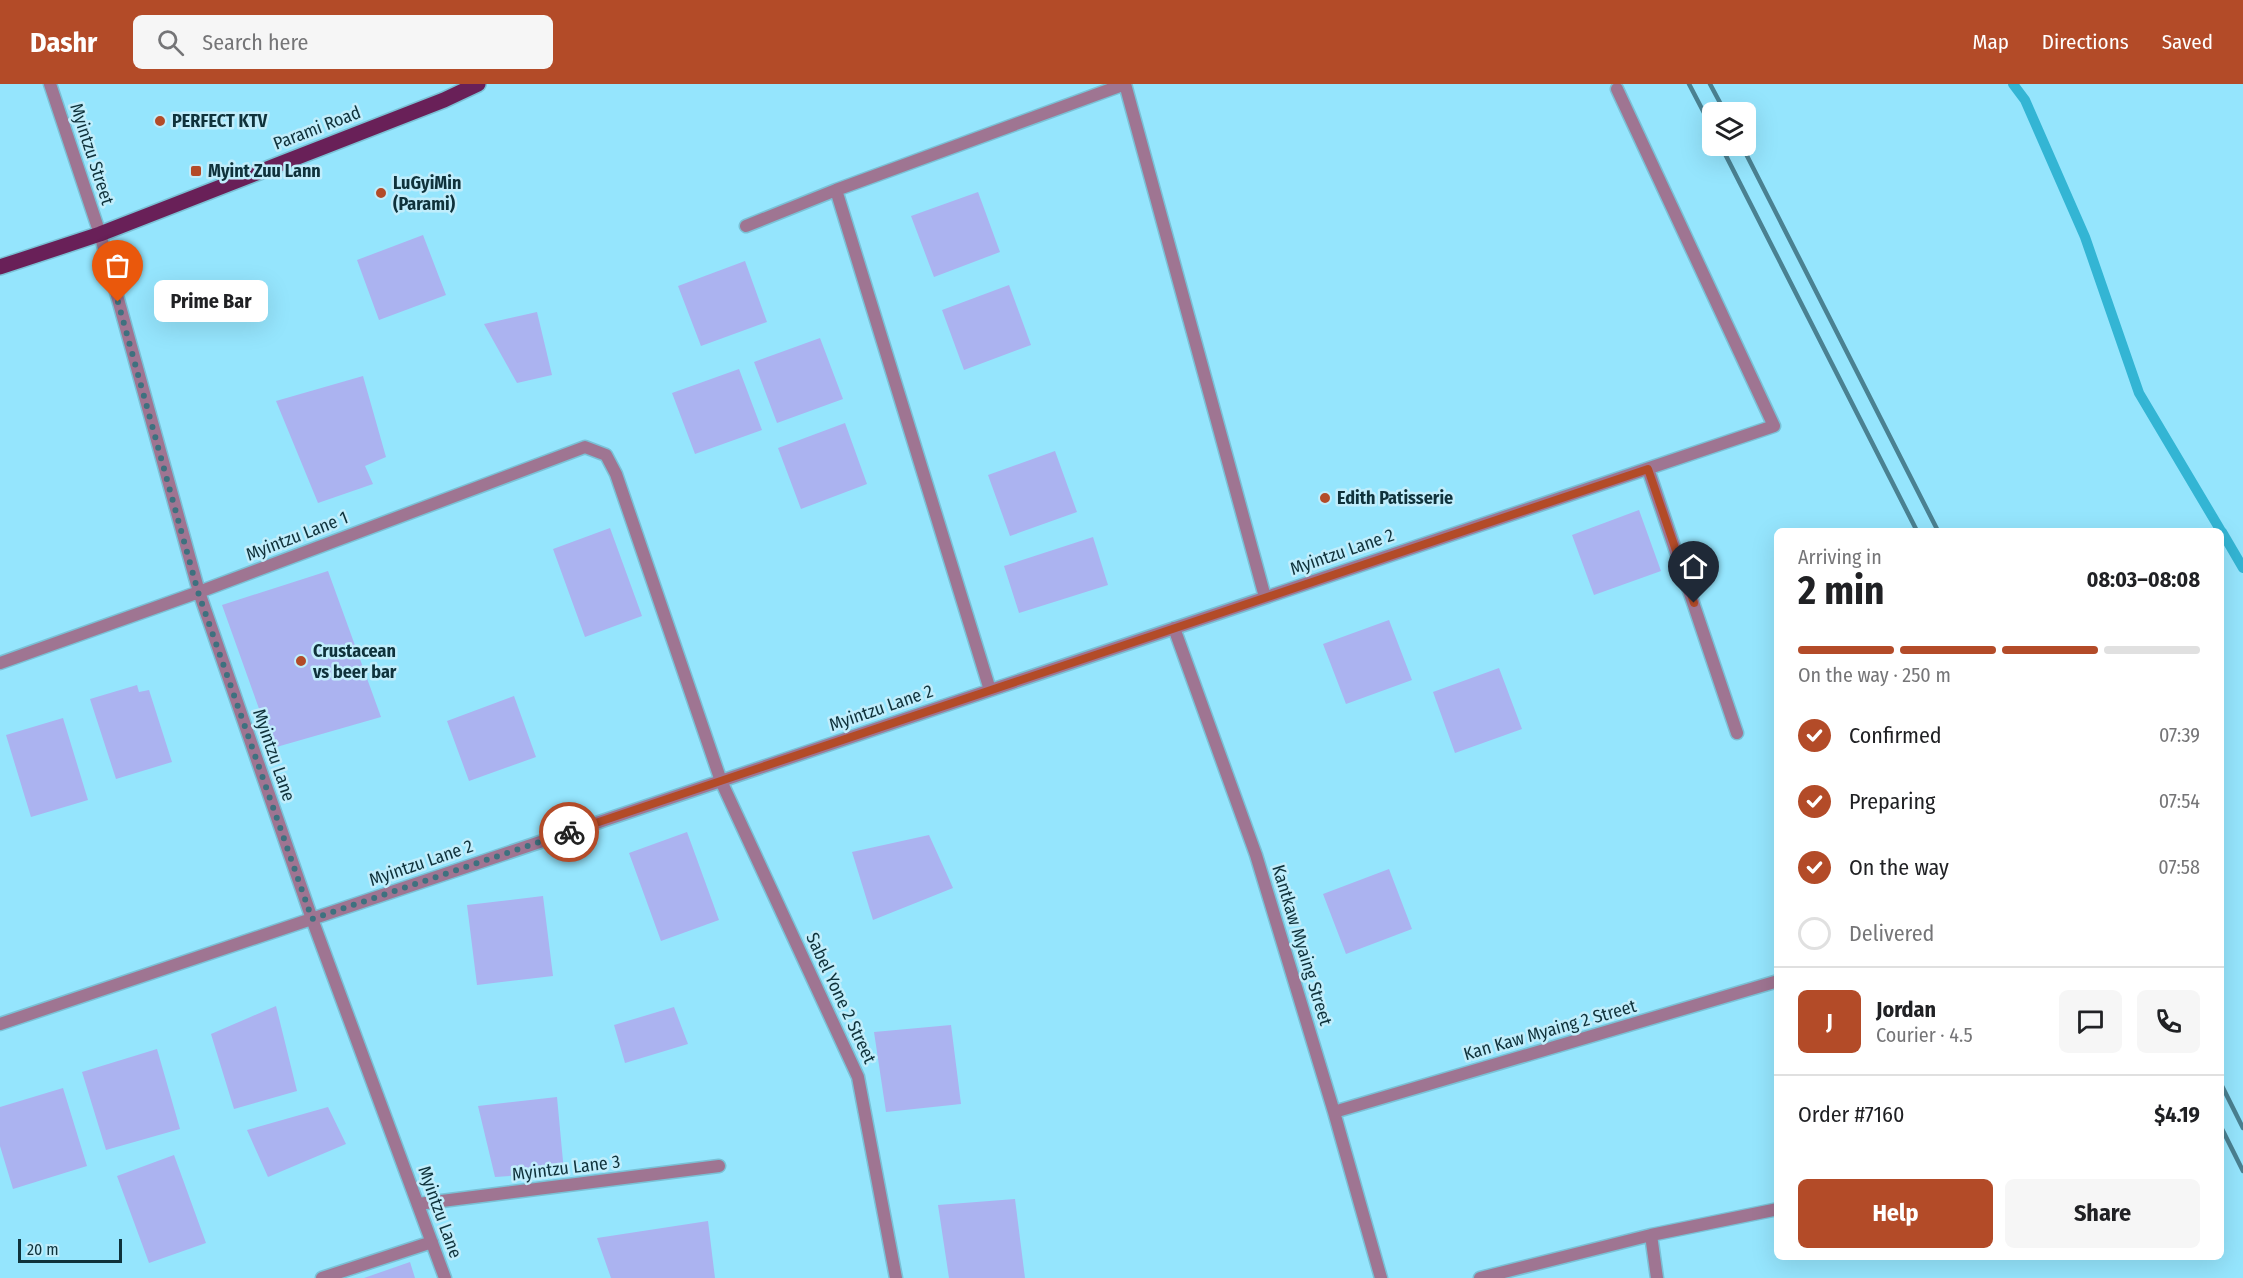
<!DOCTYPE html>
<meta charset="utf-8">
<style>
body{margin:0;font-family:"Fira Sans Condensed",sans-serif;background:#f6f6f6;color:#202124;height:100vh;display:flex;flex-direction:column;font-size:22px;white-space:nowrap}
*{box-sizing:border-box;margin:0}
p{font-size:20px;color:#757577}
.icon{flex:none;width:33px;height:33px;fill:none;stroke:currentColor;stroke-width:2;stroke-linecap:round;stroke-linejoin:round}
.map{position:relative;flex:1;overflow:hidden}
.sheet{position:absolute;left:1774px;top:444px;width:450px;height:732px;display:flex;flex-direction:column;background:#fff;border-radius:9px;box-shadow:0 6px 24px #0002}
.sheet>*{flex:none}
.controls{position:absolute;left:1702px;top:18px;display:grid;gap:12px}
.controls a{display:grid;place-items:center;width:54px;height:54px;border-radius:9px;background:#fff;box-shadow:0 6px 24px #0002;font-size:30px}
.scale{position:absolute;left:18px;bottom:15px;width:104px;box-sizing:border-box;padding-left:6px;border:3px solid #0f323b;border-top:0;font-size:16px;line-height:21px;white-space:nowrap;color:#0f323b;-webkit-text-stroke:4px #c0edfb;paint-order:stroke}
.pin{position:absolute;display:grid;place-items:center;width:51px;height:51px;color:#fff;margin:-62px -26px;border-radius:50% 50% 50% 0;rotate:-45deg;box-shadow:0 0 6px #0007}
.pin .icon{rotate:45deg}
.courier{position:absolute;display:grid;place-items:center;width:60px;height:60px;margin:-30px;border:4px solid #b34b28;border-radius:50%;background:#fff;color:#222;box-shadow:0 2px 8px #0007}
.bubble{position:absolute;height:42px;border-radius:9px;background:#fff;box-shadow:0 6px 24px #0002;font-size:20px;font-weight:700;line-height:42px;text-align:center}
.headline em{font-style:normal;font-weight:700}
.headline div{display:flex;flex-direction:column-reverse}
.headline{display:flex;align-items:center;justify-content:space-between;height:102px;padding:0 24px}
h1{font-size:39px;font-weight:700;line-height:45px}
.bar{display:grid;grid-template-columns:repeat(4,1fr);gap:9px 6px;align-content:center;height:72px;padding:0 24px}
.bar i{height:8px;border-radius:4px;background:#e0e0e0}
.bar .on{background:#b34b28}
.bar p{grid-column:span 4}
.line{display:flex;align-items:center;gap:15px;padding:0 24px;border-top:2px solid #e0e0e0}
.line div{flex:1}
.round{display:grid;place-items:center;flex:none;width:63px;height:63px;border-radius:9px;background:#f6f6f6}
ol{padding:0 24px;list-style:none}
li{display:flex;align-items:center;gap:18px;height:66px}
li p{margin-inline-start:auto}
li .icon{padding:6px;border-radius:50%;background:#b34b28;color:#fff;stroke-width:4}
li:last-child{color:#757577}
li i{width:33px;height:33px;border:3px solid #e0e0e0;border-radius:50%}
.button{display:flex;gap:12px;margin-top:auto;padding:12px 24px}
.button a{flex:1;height:69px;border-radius:9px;background:#b34b28;color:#fff;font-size:24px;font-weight:700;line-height:69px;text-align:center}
.button a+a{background:#f6f6f6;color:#202124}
header{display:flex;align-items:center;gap:36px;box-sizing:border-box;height:84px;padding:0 30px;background:#b34b28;color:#fff}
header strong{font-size:28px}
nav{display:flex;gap:33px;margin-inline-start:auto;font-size:21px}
.search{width:420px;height:54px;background:#f6f6f6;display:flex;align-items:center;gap:15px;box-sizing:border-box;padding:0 21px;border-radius:9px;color:#757577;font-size:22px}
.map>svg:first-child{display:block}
</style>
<header>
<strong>Dashr</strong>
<div class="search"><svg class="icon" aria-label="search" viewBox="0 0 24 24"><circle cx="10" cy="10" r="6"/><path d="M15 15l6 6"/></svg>Search here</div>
<nav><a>Map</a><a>Directions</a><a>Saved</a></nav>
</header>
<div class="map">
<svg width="2243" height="1194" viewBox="0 0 2243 1194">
<rect width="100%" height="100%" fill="#95e5fd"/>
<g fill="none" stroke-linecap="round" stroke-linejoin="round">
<path stroke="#33b5d4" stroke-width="10" d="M 2013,0 L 2025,16 L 2085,153 L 2139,309 L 2221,447
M 2222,448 L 2243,484"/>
</g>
<path fill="#abb3f0" d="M 978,108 L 1000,168 L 934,193 L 911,132 Z
M 423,151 L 446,211 L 379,236 L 357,176 Z
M 745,177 L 767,238 L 701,262 L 678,202 Z
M 1009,201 L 1031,261 L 964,286 L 942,226 Z
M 537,228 L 552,291 L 517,299 L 484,240 Z
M 820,254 L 843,315 L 777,339 L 754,278 Z
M 739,285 L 762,346 L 695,370 L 672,309 Z
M 363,292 L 386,373 L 365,382 L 373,400 L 318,419 L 276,317 Z
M 845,339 L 867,400 L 801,425 L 778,364 Z
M 1055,367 L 1077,428 L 1010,452 L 988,391 Z
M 1639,426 L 1661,487 L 1594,511 L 1572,451 Z
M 610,444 L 642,532 L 585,553 L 553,465 Z
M 1093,453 L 1108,501 L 1019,529 L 1004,482 Z
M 328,487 L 381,633 L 273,664 L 222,521 Z
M 1389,536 L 1412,596 L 1346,620 L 1323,560 Z
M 1499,584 L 1522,645 L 1455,669 L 1433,608 Z
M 137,601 L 139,608 L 149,606 L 172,678 L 116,695 L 90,615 Z
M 514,612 L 536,673 L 469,697 L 447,637 Z
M 63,634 L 88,716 L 31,733 L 6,651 Z
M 687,748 L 719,836 L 661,857 L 629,769 Z
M 929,751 L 953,804 L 873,836 L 852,768 Z
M 1389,785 L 1412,845 L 1346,870 L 1323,810 Z
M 543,812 L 553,892 L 477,901 L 467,821 Z
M 276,922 L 297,1007 L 234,1025 L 211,950 Z
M 674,923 L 688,960 L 625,979 L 614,941 Z
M 951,941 L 961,1020 L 886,1028 L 874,948 Z
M 157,965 L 180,1045 L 106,1066 L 82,988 Z
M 63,1004 L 87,1082 L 13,1105 L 0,1062 L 0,1023 Z
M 557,1013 L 564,1088 L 495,1093 L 478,1022 Z
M 328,1023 L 346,1060 L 268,1093 L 247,1046 Z
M 174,1071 L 206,1159 L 149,1179 L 117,1092 Z
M 1015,1115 L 1025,1194 L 949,1194 L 938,1121 Z
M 708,1137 L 715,1194 L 611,1194 L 597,1154 Z
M 410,1178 L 415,1194 L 364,1194 Z"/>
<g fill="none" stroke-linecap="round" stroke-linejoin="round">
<defs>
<path id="service" d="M 418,1120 L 719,1082"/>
<path id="minor" d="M 50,0 L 100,150 L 199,508 L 312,835 L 445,1194
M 1125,0 L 1265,513
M 836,106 L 990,606
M 746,142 L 836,106 L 1125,0
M 1648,385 L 1737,649
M 1174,544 L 1256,771 L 1334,1028 L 1381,1194
M 0,579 L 199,508 L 585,363 L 606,371 L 616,390 L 721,697 L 858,993 L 896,1194
M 0,940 L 1774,342 L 1617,5
M 1334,1028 L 1778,897
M 1651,1151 L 1657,1194
M 322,1194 L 432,1158
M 1480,1194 L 1651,1151 L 1778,1125"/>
<path id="primary" d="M 0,183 L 100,150 L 444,16 L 478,0"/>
</defs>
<use href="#service" stroke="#7ac1d6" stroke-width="15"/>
<use href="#minor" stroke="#7ac1d6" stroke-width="15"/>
<use href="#primary" stroke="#7ac1d6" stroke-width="18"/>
<use href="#service" stroke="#9f7592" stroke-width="12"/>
<use href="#minor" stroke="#9f7592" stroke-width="12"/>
<use href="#primary" stroke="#692058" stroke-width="15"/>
<path stroke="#4a8191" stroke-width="4.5" d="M 1689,0 L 1713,46
M 1710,0 L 1725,28
M 1721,62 L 1917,447
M 1742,62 L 1938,447
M 2222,1002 L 2243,1044
M 2222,1045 L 2243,1087"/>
</g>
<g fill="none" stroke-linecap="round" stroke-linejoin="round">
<path stroke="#3e717f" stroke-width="6" stroke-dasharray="0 10.8" d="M 118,218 L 198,508 L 312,835 L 569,748"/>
<path stroke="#b34b28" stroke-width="8" d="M 569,748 L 1648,385 L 1694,519"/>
</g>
<g fill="#b34b28" stroke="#c0edfb" stroke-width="2">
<circle cx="160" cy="37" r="6"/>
<rect x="190" y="81" width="12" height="12" rx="3"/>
<circle cx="381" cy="109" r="6"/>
<circle cx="1325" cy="414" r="6"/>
<circle cx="301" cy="577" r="6"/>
</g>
<g text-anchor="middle" stroke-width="5" stroke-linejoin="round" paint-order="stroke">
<g font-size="18" font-weight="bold" fill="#0f323b" stroke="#c0edfb" text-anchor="start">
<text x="172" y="43">PERFECT KTV</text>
<text x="208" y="93">Myint Zuu Lann</text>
<text x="393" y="105">LuGyiMin<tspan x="393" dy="21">(Parami)</tspan></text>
<text x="1337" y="420">Edith Patisserie</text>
<text x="313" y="573">Crustacean<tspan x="313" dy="21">vs beer bar</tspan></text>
</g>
<g font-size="18" fill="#0f323b" stroke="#c0edfb">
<text transform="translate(317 44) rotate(-21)" y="6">Parami Road</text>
<text transform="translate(92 70) rotate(72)" y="6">Myintzu Street</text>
<text transform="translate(297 452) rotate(-21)" y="6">Myintzu Lane 1</text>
<text transform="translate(1342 468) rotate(-19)" y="6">Myintzu Lane 2</text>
<text transform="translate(881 624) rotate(-19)" y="6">Myintzu Lane 2</text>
<text transform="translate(274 671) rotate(71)" y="6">Myintzu Lane</text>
<text transform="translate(421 779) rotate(-19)" y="6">Myintzu Lane 2</text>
<text transform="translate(1302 861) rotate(73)" y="6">Kantkaw Myaing Street</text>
<text transform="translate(841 914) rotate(65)" y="6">Sabel Yone 2 Street</text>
<text transform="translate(1550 946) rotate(-16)" y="6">Kan Kaw Myaing 2 Street</text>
<text transform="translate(566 1084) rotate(-7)" y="6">Myintzu Lane 3</text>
<text transform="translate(440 1128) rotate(70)" y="6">Myintzu Lane</text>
</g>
</g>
</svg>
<div class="controls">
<a><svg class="icon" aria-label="layers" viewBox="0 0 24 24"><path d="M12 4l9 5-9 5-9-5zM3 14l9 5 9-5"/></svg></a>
</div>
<div class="scale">20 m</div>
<div class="pin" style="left:118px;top:218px;background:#ea580c"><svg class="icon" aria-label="bag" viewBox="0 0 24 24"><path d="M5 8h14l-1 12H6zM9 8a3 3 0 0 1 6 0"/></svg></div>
<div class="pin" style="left:1694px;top:519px;background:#1f2937"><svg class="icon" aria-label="home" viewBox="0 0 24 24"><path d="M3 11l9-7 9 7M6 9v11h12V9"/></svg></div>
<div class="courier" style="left:569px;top:748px"><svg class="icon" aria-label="bike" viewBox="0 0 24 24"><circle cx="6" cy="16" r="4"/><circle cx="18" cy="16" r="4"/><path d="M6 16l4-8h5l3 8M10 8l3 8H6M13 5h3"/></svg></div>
<div class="bubble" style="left:154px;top:196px;width:114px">Prime Bar</div>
<section class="sheet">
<div class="headline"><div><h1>2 min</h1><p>Arriving in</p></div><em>08:03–08:08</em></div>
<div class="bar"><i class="on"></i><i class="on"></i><i class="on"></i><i></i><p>On the way · 250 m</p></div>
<ol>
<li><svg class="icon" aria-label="check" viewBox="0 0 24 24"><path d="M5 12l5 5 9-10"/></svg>Confirmed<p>07:39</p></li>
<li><svg class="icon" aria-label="check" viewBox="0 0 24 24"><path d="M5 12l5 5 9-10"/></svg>Preparing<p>07:54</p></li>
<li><svg class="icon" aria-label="check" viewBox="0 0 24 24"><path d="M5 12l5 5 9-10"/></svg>On the way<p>07:58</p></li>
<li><i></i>Delivered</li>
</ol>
<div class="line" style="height:108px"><b class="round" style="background:#b34b28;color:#fff">J</b><div><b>Jordan</b><p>Courier · 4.5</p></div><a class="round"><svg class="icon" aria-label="chat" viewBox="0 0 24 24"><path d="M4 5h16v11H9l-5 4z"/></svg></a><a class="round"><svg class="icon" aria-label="phone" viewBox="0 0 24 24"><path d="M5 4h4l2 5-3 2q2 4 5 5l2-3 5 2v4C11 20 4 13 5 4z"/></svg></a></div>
<div class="line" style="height:78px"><div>Order #7160</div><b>$4.19</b></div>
<div class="button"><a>Help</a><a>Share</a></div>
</section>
</div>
